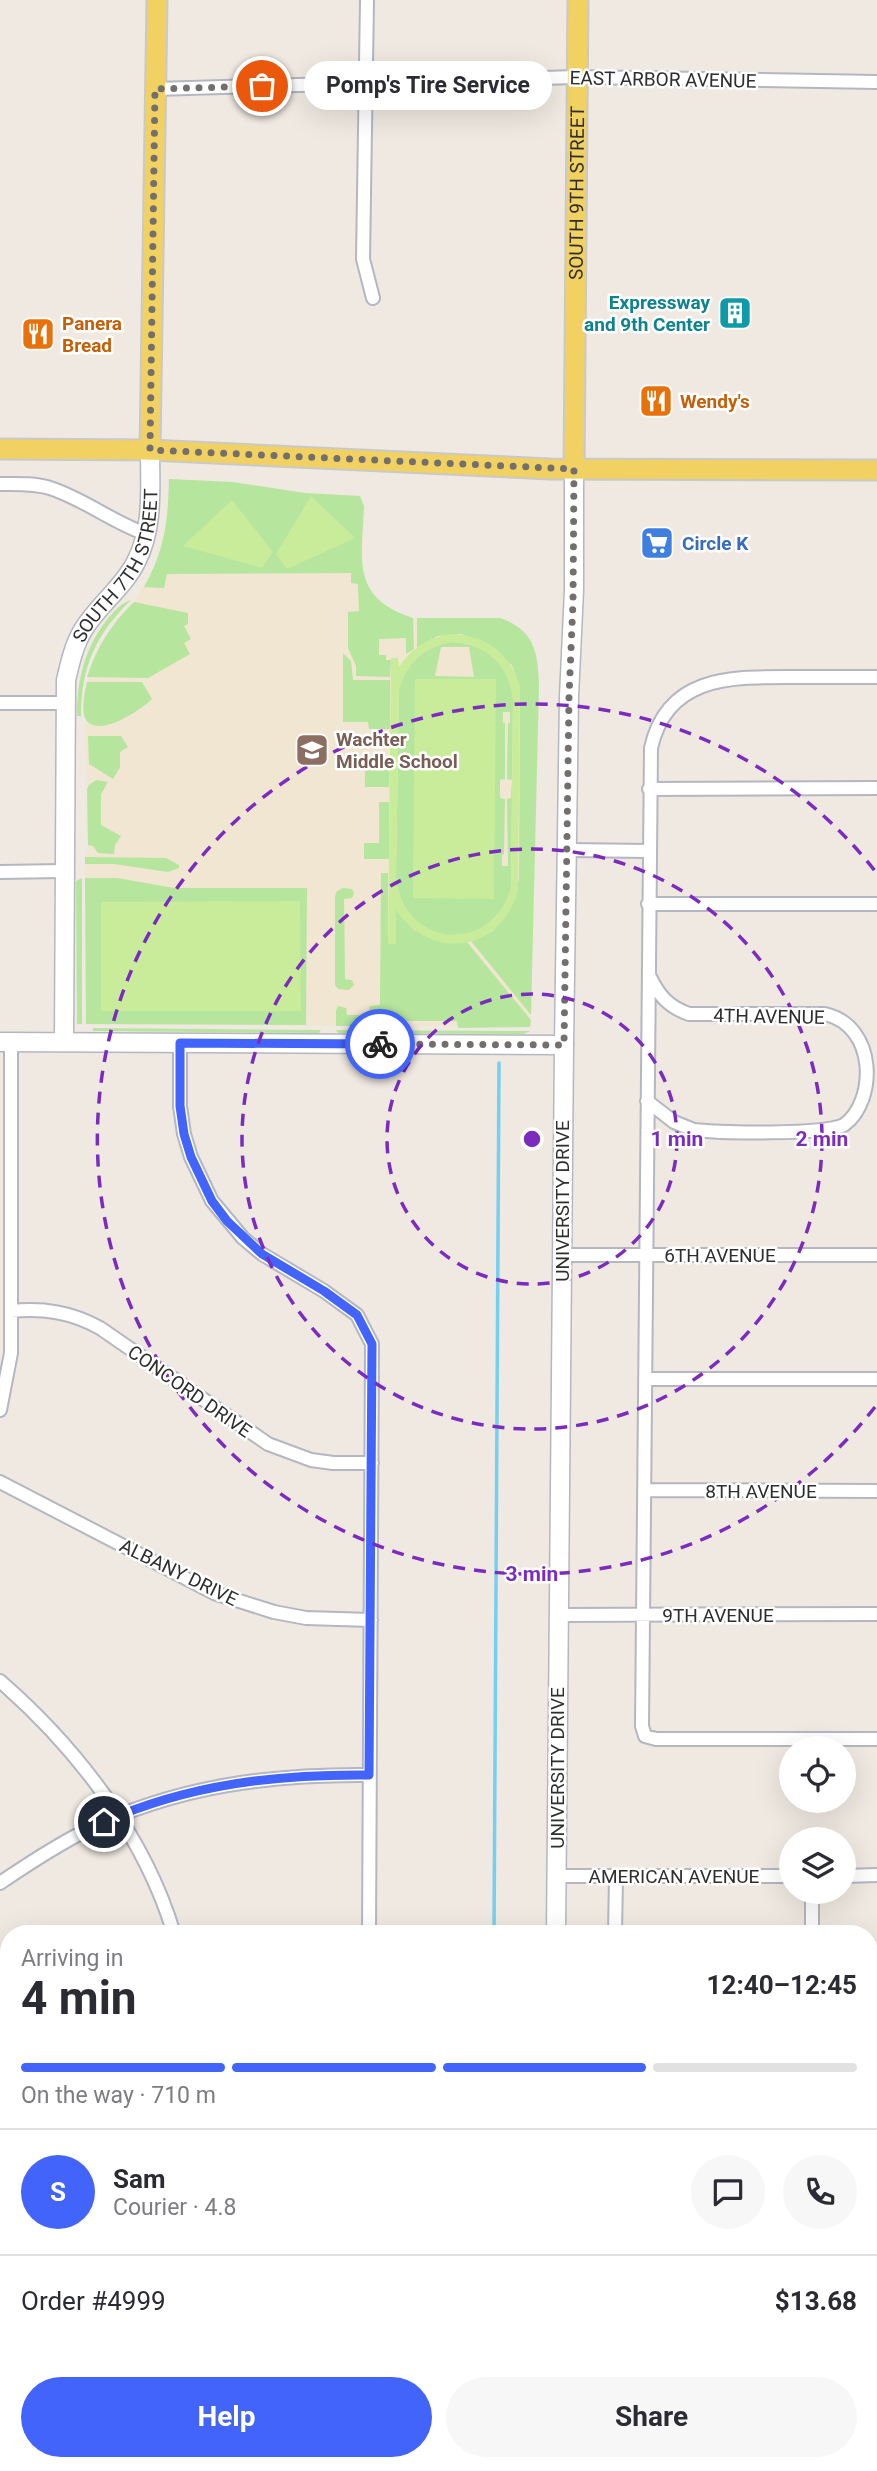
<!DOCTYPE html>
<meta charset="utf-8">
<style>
body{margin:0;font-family:Roboto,sans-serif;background:#f7f7f7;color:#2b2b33;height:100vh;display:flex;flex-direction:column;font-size:26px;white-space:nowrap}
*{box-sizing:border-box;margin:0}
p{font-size:23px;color:#7c7c81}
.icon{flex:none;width:38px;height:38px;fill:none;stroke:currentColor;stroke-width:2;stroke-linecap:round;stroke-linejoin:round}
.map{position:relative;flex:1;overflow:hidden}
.side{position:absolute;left:0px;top:1925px;width:878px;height:546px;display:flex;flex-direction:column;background:#fff;border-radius:28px 28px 0 0;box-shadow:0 7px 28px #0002}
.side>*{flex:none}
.fabs{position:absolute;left:779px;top:1736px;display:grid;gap:14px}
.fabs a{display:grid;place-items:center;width:77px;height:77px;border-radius:50%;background:#fff;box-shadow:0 7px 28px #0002;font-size:35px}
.pin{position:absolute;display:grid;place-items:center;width:60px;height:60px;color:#fff;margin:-30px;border:4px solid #fff;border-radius:50%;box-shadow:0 2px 7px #0007}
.courier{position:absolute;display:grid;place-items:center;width:70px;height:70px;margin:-35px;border:5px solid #4264fb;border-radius:50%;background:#fff;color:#222;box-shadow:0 2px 9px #0007}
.bubble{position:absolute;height:49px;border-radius:24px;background:#fff;box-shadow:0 7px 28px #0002;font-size:23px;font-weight:700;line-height:49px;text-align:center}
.headline em{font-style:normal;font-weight:700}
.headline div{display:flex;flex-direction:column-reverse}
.headline{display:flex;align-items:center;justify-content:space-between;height:119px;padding:0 21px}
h1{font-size:46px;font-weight:700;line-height:52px}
.bar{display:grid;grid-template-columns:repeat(4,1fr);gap:10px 7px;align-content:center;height:84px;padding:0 21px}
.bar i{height:9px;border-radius:5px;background:#e1e1e2}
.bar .current{background:#4264fb}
.bar p{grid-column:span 4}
.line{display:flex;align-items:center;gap:18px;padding:0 21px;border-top:2px solid #e1e1e2}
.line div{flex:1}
.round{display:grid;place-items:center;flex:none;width:74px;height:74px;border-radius:37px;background:#f7f7f7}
.primary-button{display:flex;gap:14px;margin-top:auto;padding:14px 21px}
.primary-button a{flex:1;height:80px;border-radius:42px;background:#4264fb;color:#fff;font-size:28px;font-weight:700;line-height:80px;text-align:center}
.primary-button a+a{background:#f7f7f7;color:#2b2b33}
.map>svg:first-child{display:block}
</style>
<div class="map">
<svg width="877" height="2471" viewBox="0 0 877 2471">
<rect width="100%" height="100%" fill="#efe9e1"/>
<path fill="#f0e6d1" d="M 169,479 L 232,482 L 305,493 L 360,496 L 364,506 L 362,570 L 365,583 L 382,602 L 392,610 L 413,618 L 500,618 L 510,621 L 527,635 L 537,654 L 539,686 L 530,1027 L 86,1024 L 85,864 L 88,845 L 85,690 L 93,660 L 100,644 L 121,615 L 134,602 L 153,571 L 160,554 L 168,517 Z"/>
<path fill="#b6e59e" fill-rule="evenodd" d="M 169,479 L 232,482 L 305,493 L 360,496 L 364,506 C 362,559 350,598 413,618 L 414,649 L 406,654 L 406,638 L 379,639 L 379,655 L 386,655 L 386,660 L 391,660 L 390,677 L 356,676 L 356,666 L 348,648 L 348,612 L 359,611 L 358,584 L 351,583 L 351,573 L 167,574 L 164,588 L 144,587 C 165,550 168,521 169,479 Z
M 131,600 C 96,634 81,667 81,716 L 77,716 C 77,678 85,647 109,617 C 116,610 121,603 131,600 Z
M 134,602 L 188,613 L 188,624 L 184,626 L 191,639 L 184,643 L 190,654 L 148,678 L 87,677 C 97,647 111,624 134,602 Z
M 417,618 L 500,618 C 535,630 538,653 539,686 L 531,1015 L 471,941 L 493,931 L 519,880 L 520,688 L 512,665 L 462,634 L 438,636 L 417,647 Z
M 451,642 C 486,643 510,665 513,700 L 511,889 C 491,956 402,948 396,877 L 399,689 C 407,662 424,647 451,642 ZM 441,647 L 469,647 L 474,677 L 435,676 ZM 503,712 L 510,712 L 510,723 L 508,723 L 507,779 L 512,780 L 511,798 L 507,799 L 508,866 L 502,866 L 502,855 L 504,854 L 505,799 L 500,798 L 500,780 L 505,779 L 505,723 L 503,723 Z
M 343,653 L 351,661 L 353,680 L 390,680 L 390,729 L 369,729 L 368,722 L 343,722 Z
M 87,682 L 142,682 L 152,699 C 141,710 100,737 87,721 C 80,713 85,691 87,682 Z
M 88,736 L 121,736 L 128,747 L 120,752 L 120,767 L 113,779 L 89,764 Z
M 373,759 L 390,759 L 389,787 L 365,787 L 365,762 Z
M 96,780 L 108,782 L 101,794 L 101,825 L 121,836 L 115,845 L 114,854 L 98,853 L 93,846 L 88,845 L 87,789 L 89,785 Z
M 379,802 L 389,802 L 389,859 L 364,859 L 364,843 L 379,843 Z
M 85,857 L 166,858 L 179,865 L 179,868 L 168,872 L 114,864 L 85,864 Z
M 381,873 L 388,873 L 388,944 L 395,944 L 396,908 L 414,930 L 459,943 L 467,942 L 531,1020 L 530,1027 L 458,1028 L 457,1021 L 402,1021 L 402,1026 L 336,1026 L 336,1011 L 338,1006 L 346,1008 L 347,1015 L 367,1015 L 370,1006 L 380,1005 Z
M 82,878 L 82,1024 L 77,1024 L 76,881 Z
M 85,878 L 117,878 L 174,888 L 307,888 L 306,1025 L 86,1024 Z
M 343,888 L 352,889 L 354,893 L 352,898 L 344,899 L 345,979 L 352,980 L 354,985 L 349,990 L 338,989 L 335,985 L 335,896 L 337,891 Z
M 93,1028 L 321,1030 L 319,1033 L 93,1031 Z
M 336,1030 L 530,1031 L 524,1034 L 338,1033 Z"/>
<path fill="#c9ec9a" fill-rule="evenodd" d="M 311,496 L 355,538 L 287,569 L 276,554 Z
M 232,500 L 273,552 L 262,568 L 183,546 Z
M 450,634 C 486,635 511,653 520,688 L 518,891 C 500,952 432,962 396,910 L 396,944 L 388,944 L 391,658 L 398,658 L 399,667 C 411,648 428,638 450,634 ZM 451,642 C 486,643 510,665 513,700 L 511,889 C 491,956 402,947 396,877 L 399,689 C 407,662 424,647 451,642 Z
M 415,679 L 496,679 L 494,899 L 413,898 Z
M 300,901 L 301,1011 L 101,1011 L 101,902 Z"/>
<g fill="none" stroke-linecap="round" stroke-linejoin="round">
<path stroke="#75cff0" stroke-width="3.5" d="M 494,1934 L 499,1063
M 489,2471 L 489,2462"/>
<defs>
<path id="street" d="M 367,0 L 363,259 L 373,298
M 155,89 L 576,77 L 877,82
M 0,484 C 16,484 34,483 50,488 C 84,499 112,522 146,534
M 877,677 C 848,677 819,677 790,677 C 730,677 667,676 651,748 L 642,1726 L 645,1736 L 656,1739 L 877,1739
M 0,703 L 64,703
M 649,789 L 877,788
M 567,850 L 648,851
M 0,872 L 63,871
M 648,904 L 877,904
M 180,1043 L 180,1106 L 184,1134 L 191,1157 L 212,1201 L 243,1238 L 262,1254 L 324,1291 L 357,1315 L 372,1344 L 369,1934
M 647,1101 L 674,1122 L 694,1130 C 722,1133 822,1135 844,1125 C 877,1101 877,1026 825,1014 L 689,1014 C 669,1007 659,996 650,977
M 562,1255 L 877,1255
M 11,1311 C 44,1308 71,1312 100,1328 L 268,1444 L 311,1460 L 333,1463 L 372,1463
M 645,1379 L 877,1379
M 0,1410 L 11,1353 L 11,1042
M 0,1482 L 214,1593 L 274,1612 L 306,1618 L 371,1620
M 644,1490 L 877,1491
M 558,1615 L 877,1614
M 0,1681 C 76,1747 145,1836 174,1934
M 556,1876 L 791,1876
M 844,1876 L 877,1875
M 0,1883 C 28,1864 57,1845 87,1830 C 176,1786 271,1774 369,1775
M 615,1934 L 616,1876
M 812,1934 L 812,1892
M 870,2006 L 877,2006
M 870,2133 L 877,2133
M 870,2334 L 877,2342
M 722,2462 L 729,2471
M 197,2471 L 197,2462
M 349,2471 L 360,2462"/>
<g id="secondary">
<path d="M 0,1042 L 564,1045"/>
<path id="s1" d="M 64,1042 L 66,680 C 70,663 74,645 83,630 C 98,605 123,588 136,562 C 154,527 150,488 150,450"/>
<path d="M 556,1934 L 564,1045 L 569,697 L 574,590 L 574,469"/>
<path d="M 0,1964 L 9,1988"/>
<path d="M 645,2462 L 651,2471"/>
<path d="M 33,2471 L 33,2462"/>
</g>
<g id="primary">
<path d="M 0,449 L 150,450 L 550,469 L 877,470"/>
<path d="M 150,450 L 157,0"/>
<path id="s2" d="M 574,469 L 578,0"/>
</g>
</defs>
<use href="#street" stroke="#b4b7c1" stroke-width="16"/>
<use href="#secondary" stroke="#b4b7c1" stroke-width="21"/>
<use href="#primary" stroke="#c9c9c9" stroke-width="23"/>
<use href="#street" stroke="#fff" stroke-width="12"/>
<use href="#secondary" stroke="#fff" stroke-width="18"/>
<use href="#primary" stroke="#f2d163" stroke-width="19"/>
</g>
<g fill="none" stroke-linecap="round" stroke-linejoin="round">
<path stroke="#726f6d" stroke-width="7" stroke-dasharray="0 12.6" d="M 262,86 L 155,89 L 150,450 L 574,469 L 573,602 L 569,697 L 564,1045 L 380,1044"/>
<path stroke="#4264fb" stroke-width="9" d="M 104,1822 C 189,1784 278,1774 369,1775 L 372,1344 L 357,1315 L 324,1291 L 262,1254 L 227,1221 L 212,1201 L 191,1157 L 184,1134 L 180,1106 L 180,1043 L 380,1044"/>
</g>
<g fill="none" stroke="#7b2cbf" stroke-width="3.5" stroke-dasharray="12 9">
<circle cx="532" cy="1139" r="145"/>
<circle cx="532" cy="1139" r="290"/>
<path d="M875 1407A435 435 0 1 1 875 871"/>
</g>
<defs>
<symbol id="building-square" viewBox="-11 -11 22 22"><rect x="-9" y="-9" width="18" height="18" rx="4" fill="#0f9aa8" stroke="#fff"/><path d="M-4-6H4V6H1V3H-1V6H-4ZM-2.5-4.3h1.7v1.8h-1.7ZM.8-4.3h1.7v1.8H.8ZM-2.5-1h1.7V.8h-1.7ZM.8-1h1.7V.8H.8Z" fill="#fff"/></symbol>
<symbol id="restaurant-square" viewBox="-11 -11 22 22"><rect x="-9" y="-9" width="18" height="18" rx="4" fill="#e8710a" stroke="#fff"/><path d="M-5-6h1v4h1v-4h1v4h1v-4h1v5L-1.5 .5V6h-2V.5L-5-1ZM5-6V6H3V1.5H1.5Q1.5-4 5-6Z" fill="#fff"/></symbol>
<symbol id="supermarket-square" viewBox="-11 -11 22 22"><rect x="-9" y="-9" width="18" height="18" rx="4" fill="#3f7fe0" stroke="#fff"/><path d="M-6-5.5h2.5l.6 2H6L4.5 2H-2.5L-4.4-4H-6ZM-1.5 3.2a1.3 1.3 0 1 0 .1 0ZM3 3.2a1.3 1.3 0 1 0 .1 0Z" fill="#fff"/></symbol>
<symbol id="school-square" viewBox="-11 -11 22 22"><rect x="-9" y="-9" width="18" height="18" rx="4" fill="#8d6e63" stroke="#fff"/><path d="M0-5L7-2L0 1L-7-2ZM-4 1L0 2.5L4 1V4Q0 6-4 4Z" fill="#fff"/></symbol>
</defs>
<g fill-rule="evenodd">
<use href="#building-square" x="716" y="294" width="38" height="38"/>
<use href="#restaurant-square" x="19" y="315" width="38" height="38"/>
<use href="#restaurant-square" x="637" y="382" width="38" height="38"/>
<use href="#supermarket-square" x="638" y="524" width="38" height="38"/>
<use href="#school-square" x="293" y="731" width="38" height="38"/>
</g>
<g text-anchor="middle" stroke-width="5" stroke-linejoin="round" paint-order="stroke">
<g font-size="19" fill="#2e2e2e" stroke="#fff">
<text transform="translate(663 79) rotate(1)" y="7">EAST ARBOR AVENUE</text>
<text dy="7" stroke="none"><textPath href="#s2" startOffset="276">SOUTH 9TH STREET</textPath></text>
<text dy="7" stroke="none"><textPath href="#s1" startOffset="490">SOUTH 7TH STREET</textPath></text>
<text transform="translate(769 1016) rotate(1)" y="7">4TH AVENUE</text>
<text transform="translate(562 1201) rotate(-90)" y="7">UNIVERSITY DRIVE</text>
<text x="720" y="1262">6TH AVENUE</text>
<text transform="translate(190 1391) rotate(35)" y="7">CONCORD DRIVE</text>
<text x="761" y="1498">8TH AVENUE</text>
<text transform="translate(179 1572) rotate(26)" y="7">ALBANY DRIVE</text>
<text x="718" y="1622">9TH AVENUE</text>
<text transform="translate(557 1768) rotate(-90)" y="7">UNIVERSITY DRIVE</text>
<text x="674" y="1883">AMERICAN AVENUE</text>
</g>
<g font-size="19" font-weight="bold" fill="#0d838f" stroke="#fff" text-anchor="end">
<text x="710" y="309">Expressway<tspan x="710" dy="22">and 9th Center</tspan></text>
</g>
<g font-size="19" font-weight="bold" fill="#c56008" stroke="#fff" text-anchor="start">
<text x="62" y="330">Panera<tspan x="62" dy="22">Bread</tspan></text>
<text x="680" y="408">Wendy's</text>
</g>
<g font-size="19" font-weight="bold" fill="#366cbe" stroke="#fff" text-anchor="start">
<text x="682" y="550">Circle K</text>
</g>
<g font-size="19" font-weight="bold" fill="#785e54" stroke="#fff" text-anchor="start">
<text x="336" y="746">Wachter<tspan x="336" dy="22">Middle School</tspan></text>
</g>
</g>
<circle cx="532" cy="1139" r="10" fill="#7b2cbf" stroke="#fff" stroke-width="3.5"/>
<g font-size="21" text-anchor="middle" font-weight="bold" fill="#7b2cbf" stroke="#fff" stroke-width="5" stroke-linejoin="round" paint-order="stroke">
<text x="677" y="1146">1 min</text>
<text x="822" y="1146">2 min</text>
<text x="532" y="1581">3 min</text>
</g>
</svg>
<div class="fabs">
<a><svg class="icon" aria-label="locate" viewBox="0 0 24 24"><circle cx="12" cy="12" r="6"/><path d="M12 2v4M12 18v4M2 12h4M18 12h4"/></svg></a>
<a><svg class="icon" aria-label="layers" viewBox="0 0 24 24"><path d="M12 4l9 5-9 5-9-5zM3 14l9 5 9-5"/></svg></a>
</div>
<div class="pin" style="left:262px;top:86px;background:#ea580c"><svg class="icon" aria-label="bag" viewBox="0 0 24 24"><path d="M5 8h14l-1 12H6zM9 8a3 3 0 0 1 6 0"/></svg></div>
<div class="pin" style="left:104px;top:1822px;background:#1f2937"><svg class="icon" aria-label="home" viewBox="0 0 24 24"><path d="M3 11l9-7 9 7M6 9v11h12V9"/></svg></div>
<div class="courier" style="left:380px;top:1044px"><svg class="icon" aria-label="bike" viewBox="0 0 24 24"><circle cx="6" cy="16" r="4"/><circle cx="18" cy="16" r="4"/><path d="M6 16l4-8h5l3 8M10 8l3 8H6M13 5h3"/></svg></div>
<div class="bubble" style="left:304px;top:61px;width:248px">Pomp's Tire Service</div>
<section class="side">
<div class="headline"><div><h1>4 min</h1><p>Arriving in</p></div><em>12:40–12:45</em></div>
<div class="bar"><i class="current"></i><i class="current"></i><i class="current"></i><i></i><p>On the way · 710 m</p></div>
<div class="line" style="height:126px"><b class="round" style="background:#4264fb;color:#fff">S</b><div><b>Sam</b><p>Courier · 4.8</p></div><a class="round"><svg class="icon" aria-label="chat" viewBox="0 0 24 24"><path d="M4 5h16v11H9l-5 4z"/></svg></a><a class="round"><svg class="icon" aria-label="phone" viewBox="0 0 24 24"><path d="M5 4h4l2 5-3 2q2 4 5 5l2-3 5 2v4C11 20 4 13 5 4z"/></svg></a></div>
<div class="line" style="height:91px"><div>Order #4999</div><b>$13.68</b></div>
<div class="primary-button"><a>Help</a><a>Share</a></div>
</section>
</div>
